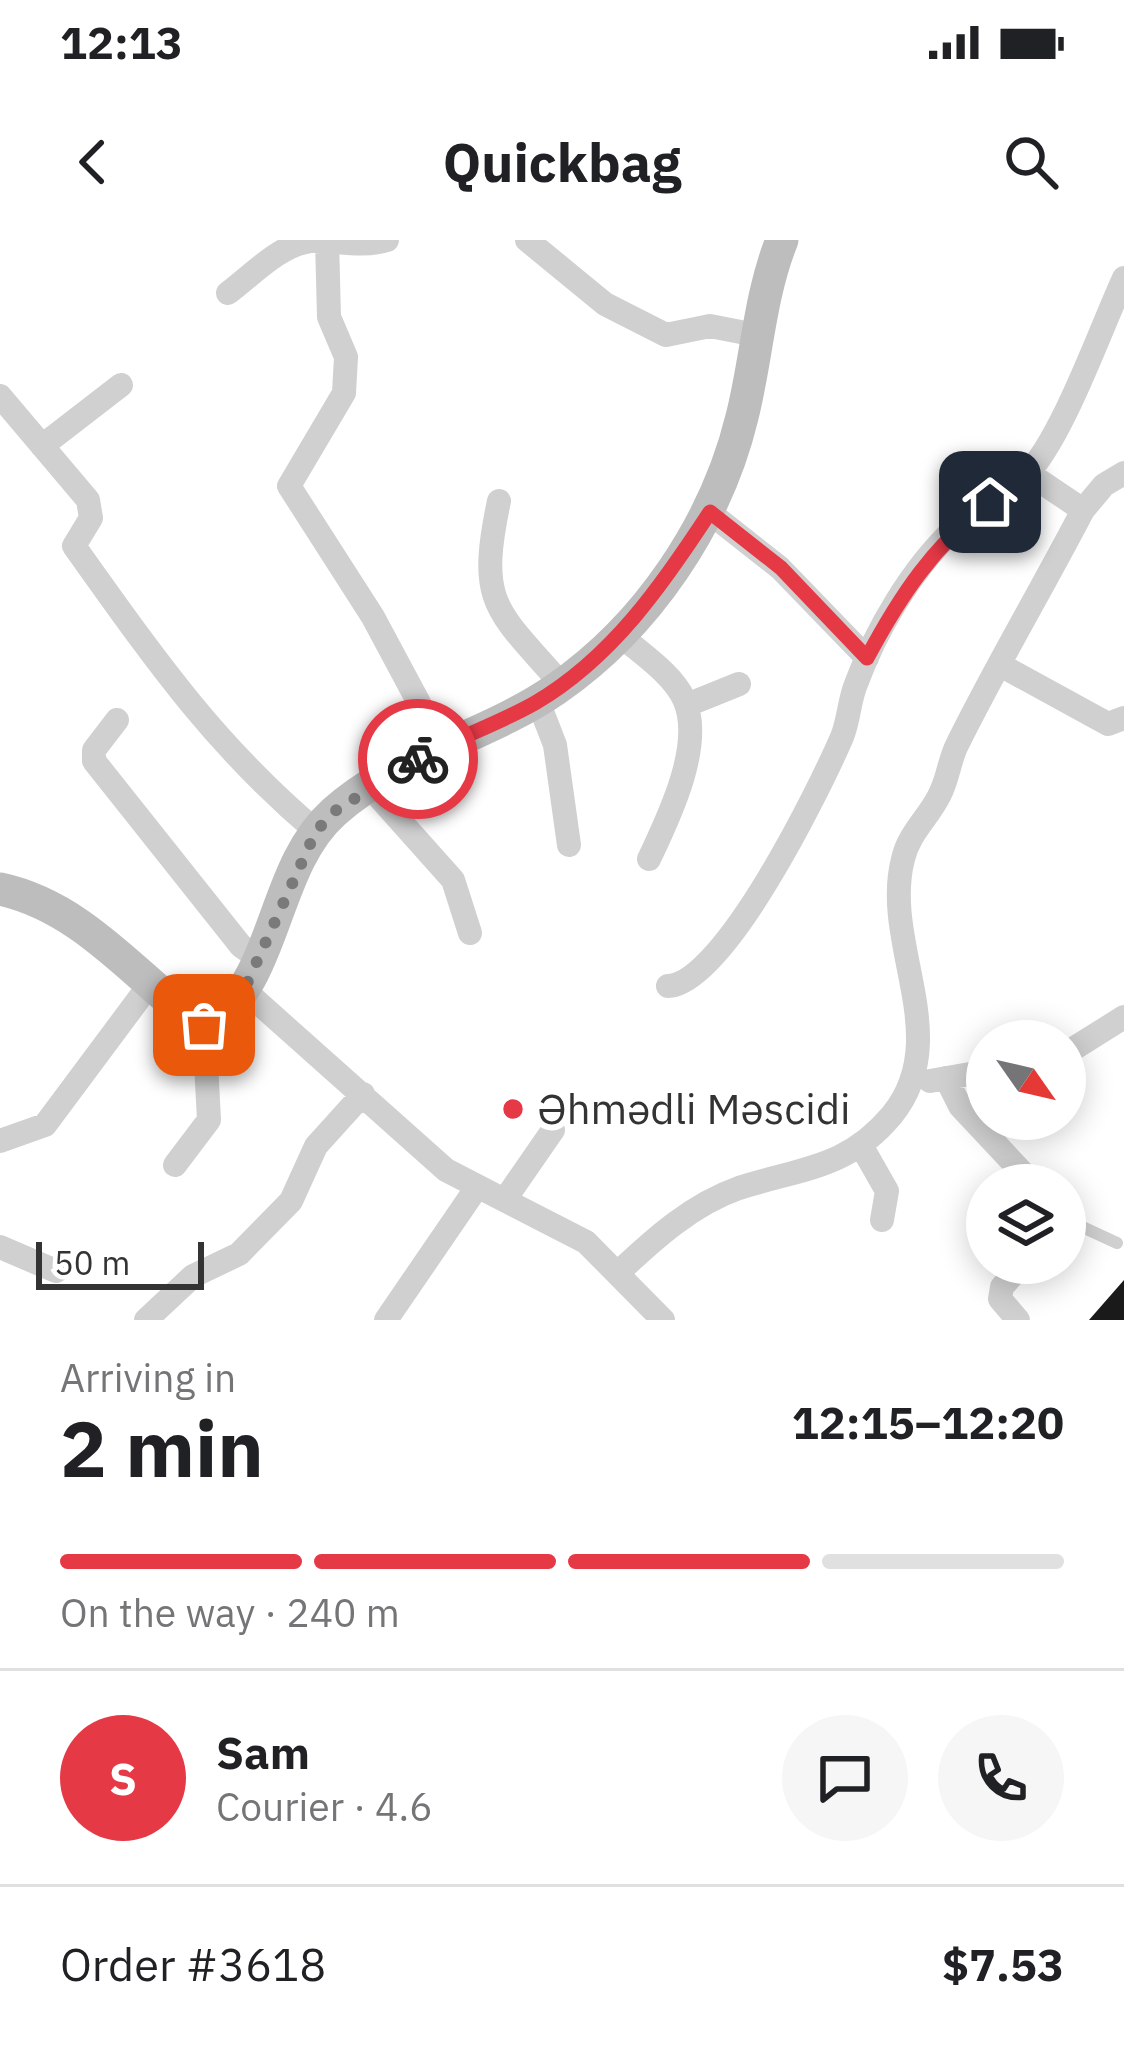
<!DOCTYPE html>
<meta charset="utf-8">
<style>
body{margin:0;font-family:"IBM Plex Sans",sans-serif;background:#f6f6f6;color:#202124;height:100vh;display:flex;flex-direction:column;font-size:45px;white-space:nowrap}
*{box-sizing:border-box;margin:0}
p{font-size:39px;color:#757577}
.icon{flex:none;width:66px;height:66px;fill:none;stroke:currentColor;stroke-width:2;stroke-linecap:round;stroke-linejoin:round}
.map{position:relative;height:1080px;overflow:hidden}
.sheet{display:flex;flex-direction:column;background:#fff;flex:1}
.sheet>*{flex:none}
.needle{width:78px;rotate:124deg}
.controls{position:absolute;left:966px;top:780px;display:grid;gap:24px}
.controls a{display:grid;place-items:center;width:120px;height:120px;border-radius:50%;background:#fff;box-shadow:0 6px 30px #0003;font-size:60px}
.scale{position:absolute;left:36px;bottom:30px;width:168px;box-sizing:border-box;padding-left:12px;border:6px solid #333;border-top:0;font-size:33px;line-height:42px;white-space:nowrap;color:#333;-webkit-text-stroke:9px #fff;paint-order:stroke}
.pin{position:absolute;display:grid;place-items:center;width:102px;height:102px;color:#fff;margin:-51px;border-radius:24px;box-shadow:0 6px 18px #0006}
.courier{position:absolute;display:grid;place-items:center;width:120px;height:120px;margin:-60px;border:9px solid #e63946;border-radius:50%;background:#fff;color:#222;box-shadow:0 3px 15px #0007}
.headline em{font-style:normal;font-weight:800}
.headline div{display:flex;flex-direction:column-reverse}
.headline{display:flex;align-items:center;justify-content:space-between;height:204px;padding:0 60px}
h1{font-size:78px;font-weight:800;line-height:90px}
.bar{display:grid;grid-template-columns:repeat(4,1fr);gap:18px 12px;align-content:center;height:144px;padding:0 60px}
.bar i{height:15px;border-radius:9px;background:#e0e0e0}
.bar .on{background:#e63946}
.bar p{grid-column:span 4}
.line{display:flex;align-items:center;gap:30px;padding:0 60px;border-top:3px solid #e0e0e0}
.line div{flex:1}
.round{display:grid;place-items:center;flex:none;width:126px;height:126px;border-radius:63px;background:#f6f6f6}
.status{display:flex;justify-content:space-between;align-items:center;height:84px;padding:0 60px;background:#fff;direction:ltr}
.status svg{height:33px;fill:currentColor}
header{display:flex;justify-content:space-between;align-items:center;height:156px;padding:0 60px;background:#fff;font-size:54px;font-weight:800}
.map>svg:first-child{display:block}
</style>
<div class="status"><b>12:13</b><svg viewBox="0 0 49 12"><path d="M0 12V9h3v3zM5 12V6h3v6zM10 12V3h3v9zM15 12V0h3v12zM26 1h20v11H26zM47 4h2v5h-2z"/></svg></div>
<header><svg class="icon" aria-label="back" viewBox="0 0 24 24"><path d="M15 5l-7 7 7 7"/></svg>Quickbag<svg class="icon" aria-label="search" viewBox="0 0 24 24"><circle cx="10" cy="10" r="6"/><path d="M15 15l6 6"/></svg></header>
<div class="map">
<svg width="1124" height="1080" viewBox="0 0 1124 1080">
<rect width="100%" height="100%" fill="#fff"/>
<path fill="#1a1a1a" d="M 1124,1040 L 1124,1080 L 1089,1080 Z"/>
<g fill="none" stroke-linecap="round" stroke-linejoin="round">
<path stroke="#d0d0d0" stroke-width="12" d="M 1065,979 L 1117,1003"/>
<path stroke="#d0d0d0" stroke-width="24" d="M 327,0 L 329,77 L 346,117 L 344,153 L 289,246 L 373,377 L 442,506
M 527,0 L 605,64 L 666,95 L 710,86 L 756,95
M 228,53 C 252,35 280,5 310,1 C 336,0 360,8 387,0
M 0,156 L 88,260 L 91,278 L 74,306 C 152,415 212,503 316,591
M 42,206 L 121,145
M 1028,233 L 1083,270
M 499,261 C 477,365 496,369 562,445
M 709,272 L 780,328 L 867,418
M 619,394 C 640,413 672,433 684,459 C 705,504 668,579 649,619
M 1002,426 L 1108,484 L 1124,478
M 538,461 L 555,505 L 569,605
M 687,465 L 739,444
M 117,480 L 94,510 L 94,521 L 241,706 L 260,719
M 370,547 L 453,640 L 470,693
M 668,746 C 724,744 820,548 842,497 C 849,480 849,461 856,444 C 876,390 911,330 953,290 C 976,270 1005,256 1026,235 C 1062,199 1101,88 1124,38
M 244,750 L 446,930 L 586,1002 L 663,1080
M 1065,814 L 1124,777
M 946,838 L 960,866 L 1034,945
M 930,841 L 987,831
M 0,901 L 45,885 L 150,744
M 862,907 L 887,951 L 882,980
M 175,925 L 209,880 L 204,785
M 506,958 L 553,890
M 0,1007 L 56,1031
M 620,1031 C 655,998 693,964 739,948 C 801,928 847,929 892,875 C 955,797 881,704 903,619 C 909,593 928,578 939,556 C 948,540 949,521 957,505 C 996,426 1042,349 1083,270 L 1104,245 L 1124,233
M 146,1080 L 193,1036 L 239,1014 L 291,961 L 316,906 L 363,854
M 386,1080 L 475,950
M 1018,1080 L 1000,1059 L 1002,1047 L 1023,1023"/>
<path stroke="#bdbdbd" stroke-width="33" d="M 0,649 C 79,666 131,731 193,780 L 215,783 C 279,728 273,627 334,572 C 398,515 487,497 556,449 C 647,386 716,284 742,177 C 757,118 759,57 782,0"/>
</g>
<g fill="none" stroke-linecap="round" stroke-linejoin="round">
<path stroke="#7a7a7a" stroke-width="12" stroke-dasharray="0 21.6" d="M 204,785 L 215,784 L 244,750 L 316,591 L 335,571 L 418,519"/>
<path stroke="#e63946" stroke-width="15" d="M 418,519 C 456,498 498,484 535,463 C 612,418 663,344 710,272 L 781,328 L 867,418 C 900,356 934,305 990,262"/>
</g>
<circle fill="#e63946" stroke="#fff" stroke-width="4.5" cx="513" cy="869" r="12"/>
<g text-anchor="middle" stroke-width="12" stroke-linejoin="round" paint-order="stroke">
<g font-size="42" fill="#333" stroke="#fff" text-anchor="start">
<text x="537" y="884">Әhmәdli Mәscidi</text>
</g>
</g>
</svg>
<div class="controls">
<a><svg class="needle" viewBox="-14 -14 28 28"><path d="M0-13l5 13h-10z" fill="#e53935"/><path d="M0 13l5-13h-10z" fill="#757577"/></svg></a>
<a><svg class="icon" aria-label="layers" viewBox="0 0 24 24"><path d="M12 4l9 5-9 5-9-5zM3 14l9 5 9-5"/></svg></a>
</div>
<div class="scale">50 m</div>
<div class="pin" style="left:204px;top:785px;background:#ea580c"><svg class="icon" aria-label="bag" viewBox="0 0 24 24"><path d="M5 8h14l-1 12H6zM9 8a3 3 0 0 1 6 0"/></svg></div>
<div class="pin" style="left:990px;top:262px;background:#1f2937"><svg class="icon" aria-label="home" viewBox="0 0 24 24"><path d="M3 11l9-7 9 7M6 9v11h12V9"/></svg></div>
<div class="courier" style="left:418px;top:519px"><svg class="icon" aria-label="bike" viewBox="0 0 24 24"><circle cx="6" cy="16" r="4"/><circle cx="18" cy="16" r="4"/><path d="M6 16l4-8h5l3 8M10 8l3 8H6M13 5h3"/></svg></div>
</div>
<section class="sheet">
<div class="headline"><div><h1>2 min</h1><p>Arriving in</p></div><em>12:15–12:20</em></div>
<div class="bar"><i class="on"></i><i class="on"></i><i class="on"></i><i></i><p>On the way · 240 m</p></div>
<div class="line" style="height:216px"><b class="round" style="background:#e63946;color:#fff">S</b><div><b>Sam</b><p>Courier · 4.6</p></div><a class="round"><svg class="icon" aria-label="chat" viewBox="0 0 24 24"><path d="M4 5h16v11H9l-5 4z"/></svg></a><a class="round"><svg class="icon" aria-label="phone" viewBox="0 0 24 24"><path d="M5 4h4l2 5-3 2q2 4 5 5l2-3 5 2v4C11 20 4 13 5 4z"/></svg></a></div>
<div class="line" style="height:156px"><div>Order #3618</div><b>$7.53</b></div>
</section>
